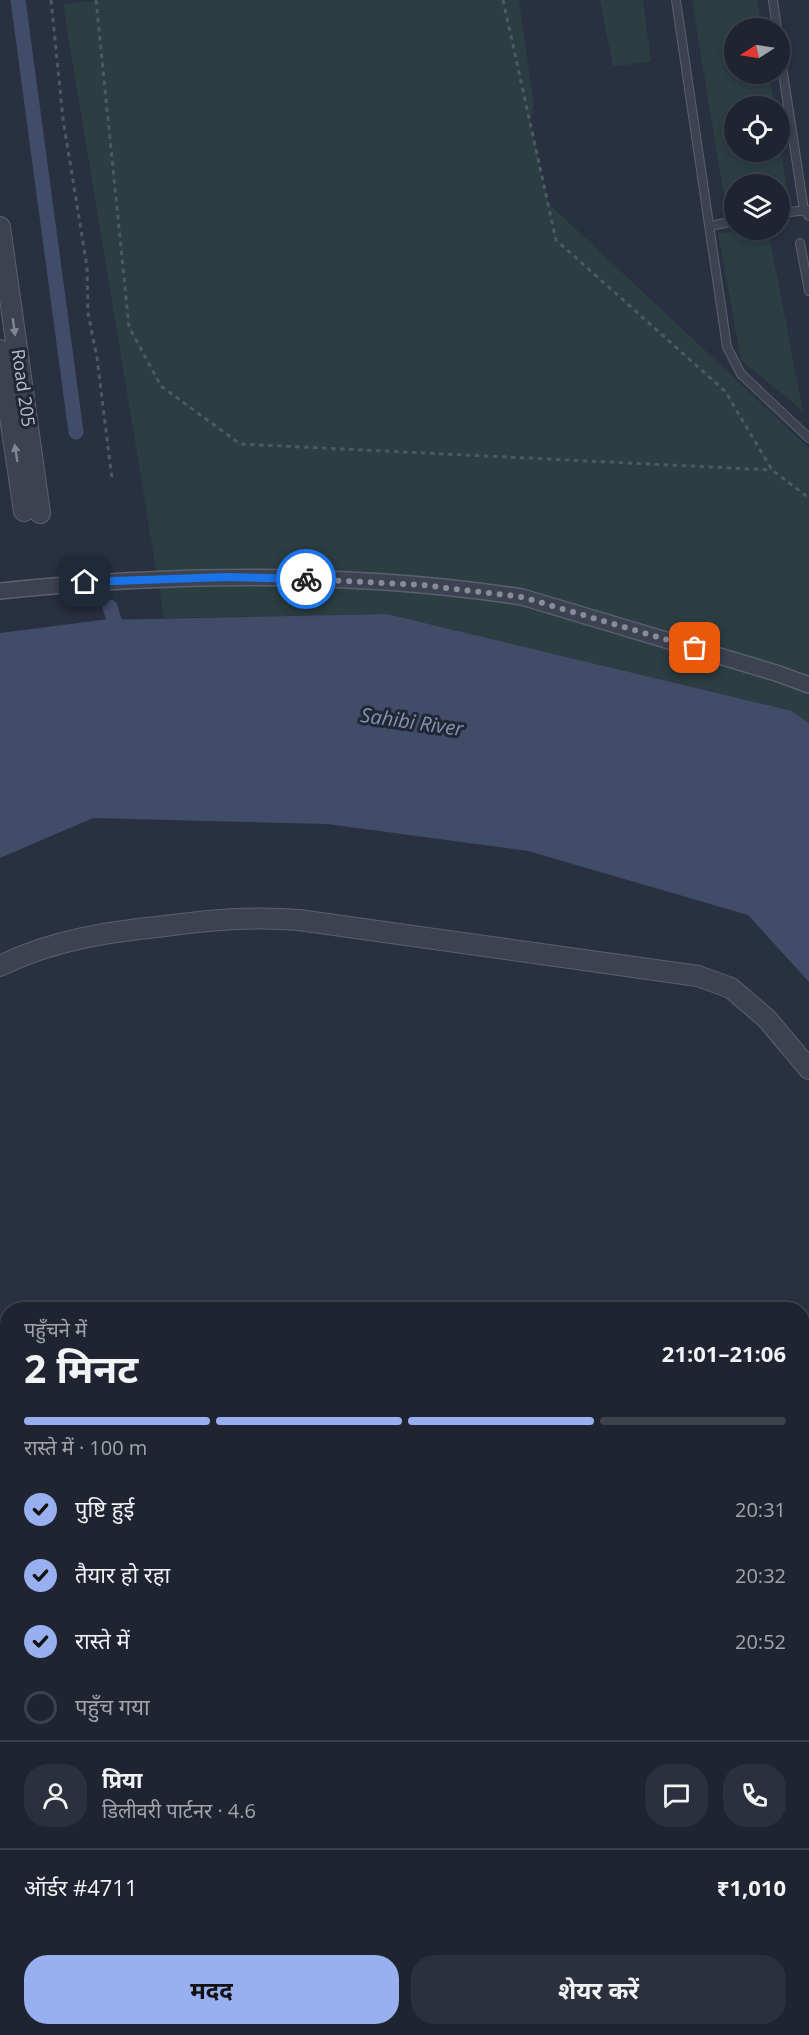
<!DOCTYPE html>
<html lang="hi">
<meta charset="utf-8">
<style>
body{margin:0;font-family:"Open Sans","Noto Sans Devanagari",sans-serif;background:#2c303c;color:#f1f3f6;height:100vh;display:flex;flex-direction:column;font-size:22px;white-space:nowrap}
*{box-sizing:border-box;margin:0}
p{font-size:20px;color:#a1a4ab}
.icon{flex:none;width:33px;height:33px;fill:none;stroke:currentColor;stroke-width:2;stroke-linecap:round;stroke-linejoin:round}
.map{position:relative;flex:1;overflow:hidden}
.drawer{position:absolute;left:0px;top:1302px;width:810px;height:734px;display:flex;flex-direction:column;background:#1f2430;border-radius:24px 24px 0 0;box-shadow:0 3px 9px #0003,0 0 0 2px #3c414c}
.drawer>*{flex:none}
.needle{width:39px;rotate:258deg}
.fabs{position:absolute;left:724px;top:18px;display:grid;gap:12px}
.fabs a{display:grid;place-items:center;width:66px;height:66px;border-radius:50%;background:#1f2430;box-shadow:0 3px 9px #0003,0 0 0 2px #3c414c;font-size:30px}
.pin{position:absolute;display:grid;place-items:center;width:51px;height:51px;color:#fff;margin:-26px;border-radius:12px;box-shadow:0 3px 9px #0006}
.courier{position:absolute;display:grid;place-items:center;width:60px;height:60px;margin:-30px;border:4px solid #1a73e8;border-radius:50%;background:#fff;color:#222;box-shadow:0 2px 8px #0007}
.overview em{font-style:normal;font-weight:700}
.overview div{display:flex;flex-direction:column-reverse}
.overview{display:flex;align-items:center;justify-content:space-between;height:102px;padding:0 24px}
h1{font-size:39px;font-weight:700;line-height:45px}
.bar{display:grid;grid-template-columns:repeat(4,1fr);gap:9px 6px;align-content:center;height:72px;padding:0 24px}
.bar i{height:8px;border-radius:4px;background:#3c414c}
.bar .selected{background:#98b0f0}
.bar p{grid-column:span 4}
.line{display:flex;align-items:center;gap:15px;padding:0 24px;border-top:2px solid #3c414c}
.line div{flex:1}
.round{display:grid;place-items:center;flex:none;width:63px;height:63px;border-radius:24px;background:#2c303c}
ol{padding:0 24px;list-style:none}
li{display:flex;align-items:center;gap:18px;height:66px}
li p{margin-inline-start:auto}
li .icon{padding:6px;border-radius:50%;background:#98b0f0;color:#111;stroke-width:4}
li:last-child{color:#a1a4ab}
li i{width:33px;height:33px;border:3px solid #3c414c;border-radius:50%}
.primary-button{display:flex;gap:12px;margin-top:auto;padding:12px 24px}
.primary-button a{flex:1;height:69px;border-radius:24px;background:#98b0f0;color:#111;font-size:24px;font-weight:700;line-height:69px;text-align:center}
.primary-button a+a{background:#2c303c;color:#f1f3f6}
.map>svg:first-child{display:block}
</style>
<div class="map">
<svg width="809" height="2035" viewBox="0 0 809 2035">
<rect width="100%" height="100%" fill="#293040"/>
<path fill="#2c3e42" d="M 103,0 L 519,0 L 534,104 L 530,120 L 548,203 L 809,448 L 809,723 L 792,711 L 387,614 L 164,618 L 63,4 Z
M 600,0 L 643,0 L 651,61 L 613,67 Z
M 692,0 L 757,0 L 762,28 L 735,28 L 735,74 L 769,74 L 774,106 L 735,106 L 735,152 L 780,152 L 780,145 L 787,189 L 780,190 L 780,184 L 735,184 L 735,196 L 724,197 Z
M 754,230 L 768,230 L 803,411 L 741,360 L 718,233 Z"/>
<path fill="#404c68" d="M 387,614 L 792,711 L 809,723 L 809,982 L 748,915 L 528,851 L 327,824 L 93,818 L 0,858 L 0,633 L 101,620 Z"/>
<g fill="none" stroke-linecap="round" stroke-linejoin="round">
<path stroke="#404c68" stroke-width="15" d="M 18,0 L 76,432
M 110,607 L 120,639"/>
<defs>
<path id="service" d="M 676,0 L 727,347 L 741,374 L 809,438
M 773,0 L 777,28
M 780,53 L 804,210 L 809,216
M 780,213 L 808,210
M 710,226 L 735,221
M 800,243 L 809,291"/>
<path id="minor" d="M 0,591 C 173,573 349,571 522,597 L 776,673 L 809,685
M 0,1503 L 8,1501
M 802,1720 L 809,1719
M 802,1771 L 809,1770
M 802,1822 L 809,1821
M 586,2035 L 587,2028"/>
<path id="tertiary" d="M 0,227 L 40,513
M 0,350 L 24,511
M 0,966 C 52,940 108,932 165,926 C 210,920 253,916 299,920 L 698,976 L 731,988 L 767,1019 L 809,1069
M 802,1856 L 809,1854
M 802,1978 L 809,1977
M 18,2035 L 51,2028
M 468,2035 L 502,2028"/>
<path id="trunk" d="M 802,1882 L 809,1880
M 802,1906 L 809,1905
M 802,1938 L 809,1936
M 802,1960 L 809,1959
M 212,2035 L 245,2028
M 333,2035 L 363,2028"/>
</defs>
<use href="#service" stroke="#5a606d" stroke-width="10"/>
<use href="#minor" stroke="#5a606d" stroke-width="18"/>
<use href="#tertiary" stroke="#5a606d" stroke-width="22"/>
<use href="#trunk" stroke="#474d5a" stroke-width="28"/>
<path stroke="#4b5b60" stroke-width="3" stroke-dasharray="4.5 4.5" stroke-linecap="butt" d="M 51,0 L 63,119 L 87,267 L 88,313 L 97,358 L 112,479
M 96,0 L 129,327 L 161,386 L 240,444 L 772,470
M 503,0 L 556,240 L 725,391 L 772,470 L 809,498"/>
<use href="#service" stroke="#3d4250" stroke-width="8"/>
<use href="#minor" stroke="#3d4250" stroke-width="15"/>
<use href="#tertiary" stroke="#3d4250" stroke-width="20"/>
<use href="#trunk" stroke="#686865" stroke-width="26"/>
</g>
<defs><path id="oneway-solid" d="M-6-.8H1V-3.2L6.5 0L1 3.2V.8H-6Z" transform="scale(1.5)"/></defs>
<g fill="#818693">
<use href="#oneway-solid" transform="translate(14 327) rotate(82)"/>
<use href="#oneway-solid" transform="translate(16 453) rotate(-99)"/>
</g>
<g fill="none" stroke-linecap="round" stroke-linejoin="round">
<path stroke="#878c9a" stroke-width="6" stroke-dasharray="0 10.8" d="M 306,579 L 422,585 L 522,597 L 695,648"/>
<path stroke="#1a73e8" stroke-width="8" d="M 85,582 L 227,577 L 306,579"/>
</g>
<g text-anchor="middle" stroke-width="6" stroke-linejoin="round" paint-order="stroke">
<g font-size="18" fill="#b9beca" stroke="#212735">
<text transform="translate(23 388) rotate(82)" y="6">Road 205</text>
</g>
<g font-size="20" font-style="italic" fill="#8491af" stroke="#212735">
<text transform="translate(412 722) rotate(8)" y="7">Sahibi River</text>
</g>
</g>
</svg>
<div class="fabs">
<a><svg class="needle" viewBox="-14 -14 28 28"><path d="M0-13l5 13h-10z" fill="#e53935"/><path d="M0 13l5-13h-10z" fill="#a1a4ab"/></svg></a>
<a><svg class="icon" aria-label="locate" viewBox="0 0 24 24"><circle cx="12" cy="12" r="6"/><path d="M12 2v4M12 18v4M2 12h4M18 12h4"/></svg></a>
<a><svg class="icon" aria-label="layers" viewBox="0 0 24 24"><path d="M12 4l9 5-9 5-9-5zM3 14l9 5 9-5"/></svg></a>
</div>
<div class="pin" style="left:695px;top:648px;background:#ea580c"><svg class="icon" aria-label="bag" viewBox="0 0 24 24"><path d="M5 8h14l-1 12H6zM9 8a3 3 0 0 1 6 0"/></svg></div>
<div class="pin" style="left:85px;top:582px;background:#1f2937"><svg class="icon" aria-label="home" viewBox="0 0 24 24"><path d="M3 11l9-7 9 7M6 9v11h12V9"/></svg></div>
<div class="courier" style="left:306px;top:579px"><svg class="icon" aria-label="bike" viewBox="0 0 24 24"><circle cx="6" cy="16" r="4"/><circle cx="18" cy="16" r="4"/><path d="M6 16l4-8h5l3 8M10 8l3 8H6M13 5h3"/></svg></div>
<section class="drawer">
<div class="overview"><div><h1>2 मिनट</h1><p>पहुँचने में</p></div><em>21:01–21:06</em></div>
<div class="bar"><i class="selected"></i><i class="selected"></i><i class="selected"></i><i></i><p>रास्ते में · 100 m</p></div>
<ol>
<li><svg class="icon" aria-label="check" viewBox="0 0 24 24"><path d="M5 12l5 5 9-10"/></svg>पुष्टि हुई<p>20:31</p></li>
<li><svg class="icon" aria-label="check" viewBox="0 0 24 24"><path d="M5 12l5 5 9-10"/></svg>तैयार हो रहा<p>20:32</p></li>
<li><svg class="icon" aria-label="check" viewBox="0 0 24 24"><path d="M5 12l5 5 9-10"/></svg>रास्ते में<p>20:52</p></li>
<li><i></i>पहुँच गया</li>
</ol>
<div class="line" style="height:108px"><a class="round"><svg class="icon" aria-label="person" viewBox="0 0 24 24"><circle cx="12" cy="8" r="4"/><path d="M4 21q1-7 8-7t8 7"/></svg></a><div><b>प्रिया</b><p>डिलीवरी पार्टनर · 4.6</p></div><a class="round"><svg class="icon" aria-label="chat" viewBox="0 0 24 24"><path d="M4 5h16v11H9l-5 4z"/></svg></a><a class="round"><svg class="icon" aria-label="phone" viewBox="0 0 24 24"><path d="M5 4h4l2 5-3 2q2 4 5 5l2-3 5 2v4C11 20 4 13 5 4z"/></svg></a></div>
<div class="line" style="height:78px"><div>ऑर्डर #4711</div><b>₹1,010</b></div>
<div class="primary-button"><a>मदद</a><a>शेयर करें</a></div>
</section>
</div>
